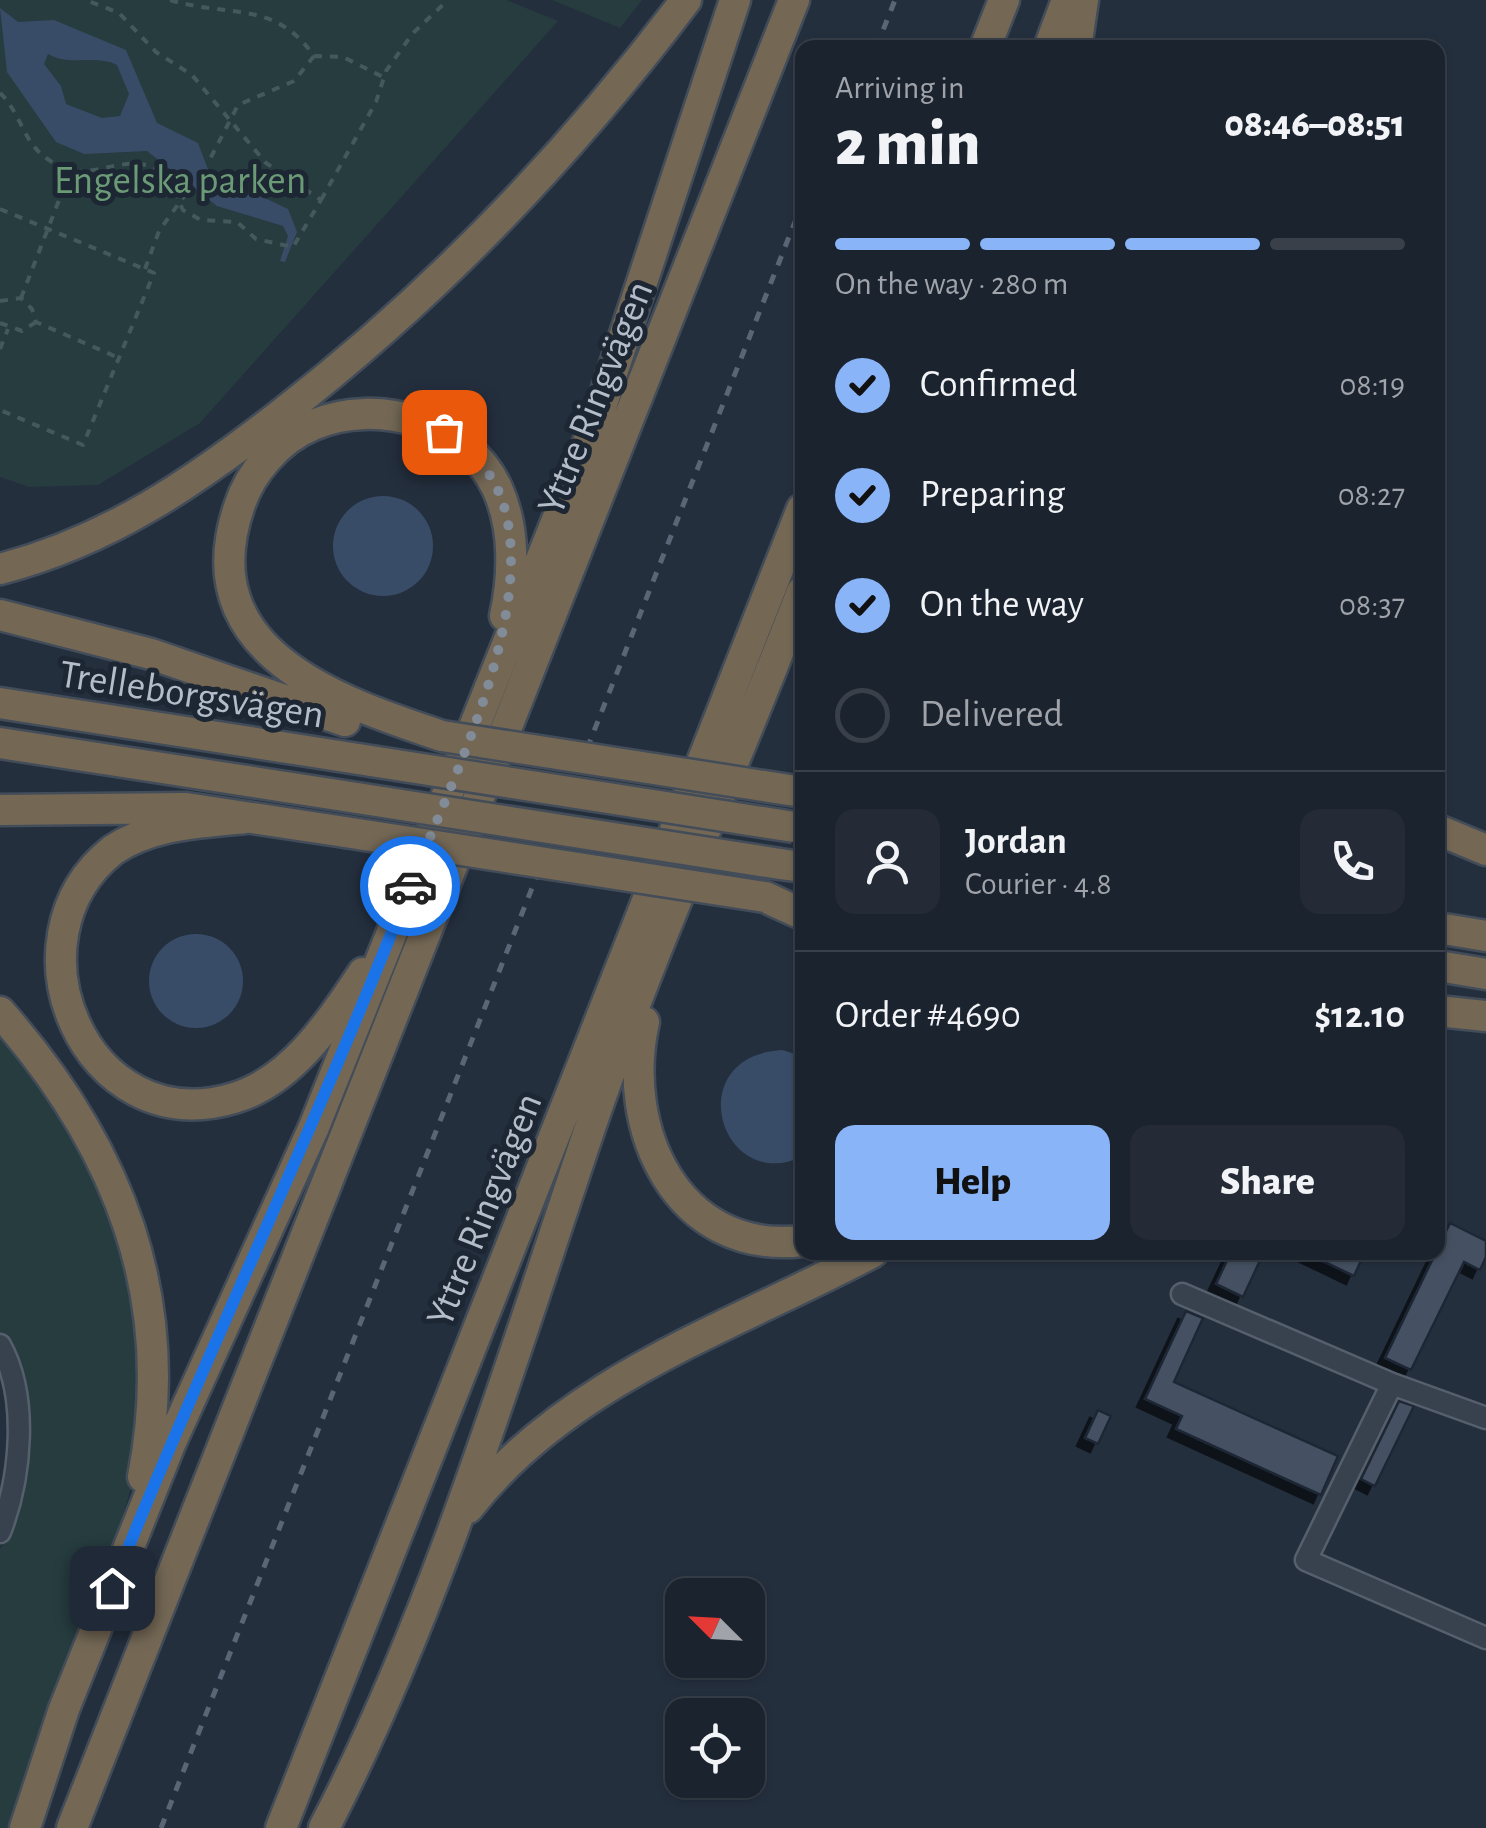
<!DOCTYPE html>
<meta charset="utf-8">
<style>
body{margin:0;font-family:"Alegreya Sans",sans-serif;background:#242b36;color:#f1f3f6;height:100vh;display:flex;flex-direction:column;font-size:38px;white-space:nowrap}
*{box-sizing:border-box;margin:0}
p{font-size:32px;color:#a0a4aa}
.icon{flex:none;width:55px;height:55px;fill:none;stroke:currentColor;stroke-width:2;stroke-linecap:round;stroke-linejoin:round}
.map{position:relative;flex:1;overflow:hidden}
.side{position:absolute;left:795px;top:40px;width:650px;height:1220px;display:flex;flex-direction:column;background:#1b232e;border-radius:20px;box-shadow:0 2px 8px #0004,0 0 0 2px #39404a}
.side>*{flex:none}
.needle{width:65px;rotate:294deg}
.controls{position:absolute;left:665px;top:1578px;display:grid;gap:20px}
.controls a{display:grid;place-items:center;width:100px;height:100px;border-radius:20px;background:#1b232e;box-shadow:0 2px 8px #0004,0 0 0 2px #39404a;font-size:50px}
.pin{position:absolute;display:grid;place-items:center;width:85px;height:85px;color:#fff;margin:-42px;border-radius:20px;box-shadow:0 5px 15px #0006}
.courier{position:absolute;display:grid;place-items:center;width:100px;height:100px;margin:-50px;border:8px solid #1a73e8;border-radius:50%;background:#fff;color:#222;box-shadow:0 2px 12px #0007}
.summary em{font-style:normal;font-weight:800}
.summary div{display:flex;flex-direction:column-reverse}
.summary{display:flex;align-items:center;justify-content:space-between;height:170px;padding:0 40px}
h1{font-size:65px;font-weight:800;line-height:75px}
.bar{display:grid;grid-template-columns:repeat(4,1fr);gap:15px 10px;align-content:center;height:120px;padding:0 40px}
.bar i{height:12px;border-radius:8px;background:#39404a}
.bar .active{background:#8ab4f8}
.bar p{grid-column:span 4}
.line{display:flex;align-items:center;gap:25px;padding:0 40px;border-top:2px solid #39404a}
.line div{flex:1}
.round{display:grid;place-items:center;flex:none;width:105px;height:105px;border-radius:20px;background:#242b36}
ol{padding:0 40px;list-style:none}
li{display:flex;align-items:center;gap:30px;height:110px}
li p{margin-inline-start:auto}
li .icon{padding:10px;border-radius:50%;background:#8ab4f8;color:#111;stroke-width:4}
li:last-child{color:#a0a4aa}
li i{width:55px;height:55px;border:5px solid #39404a;border-radius:50%}
.action{display:flex;gap:20px;margin-top:auto;padding:20px 40px}
.action a{flex:1;height:115px;border-radius:20px;background:#8ab4f8;color:#111;font-size:40px;font-weight:800;line-height:115px;text-align:center}
.action a+a{background:#242b36;color:#f1f3f6}
.map>svg:first-child{display:block}
</style>
<div class="map">
<svg width="1486" height="1828" viewBox="0 0 1486 1828">
<defs>
<filter id="shadow"><feDropShadow dx="-8" dy="8" stdDeviation="0" flood-color="#0009"/></filter>
</defs>
<rect width="100%" height="100%" fill="#242f3e"/>
<path fill="#263c3f" d="M 0,0 L 506,0 L 558,21 L 200,423 L 98,485 L 29,487 L 0,477 Z
M 552,0 L 642,0 L 620,28 Z
M 0,1027 L 84,1144 L 136,1276 L 142,1448 L 119,1530 L 52,1701 L 9,1828 L 0,1828 L 0,1549 C 40,1501 15,1402 9,1344 L 0,1333 Z"/>
<path fill="#394c67" fill-rule="evenodd" d="M 0,8 L 18,22 L 54,20 L 126,50 L 157,123 L 198,143 L 209,172 L 288,209 L 297,232 L 285,262 L 280,261 L 288,236 L 283,226 L 217,206 L 147,151 L 84,154 L 56,142 L 7,72 ZM 48,54 C 71,67 94,54 117,65 L 129,94 L 120,116 L 102,118 L 66,104 L 61,86 L 44,64 Z
M333 546a50 50 0 1 1 100 0a50 50 0 1 1-100 0Z
M149 981a47 47 0 1 1 94 0a47 47 0 1 1-94 0Z
M 782,1050 L 802,1056 L 802,1157 C 719,1194 680,1056 782,1050 Z"/>
<path fill="#455162" stroke="#1f2835" stroke-width="2.5" filter="url(#shadow)" d="M 1450,1223 L 1486,1241 L 1486,1257 L 1480,1270 L 1464,1262 L 1411,1370 L 1385,1358 Z
M 1231,1252 L 1264,1252 L 1243,1297 L 1216,1284 Z
M 1304,1252 L 1365,1252 L 1354,1276 Z
M 1186,1311 L 1203,1318 L 1174,1382 L 1338,1456 L 1321,1495 L 1176,1429 L 1182,1416 L 1145,1399 Z
M 1399,1401 L 1414,1406 L 1375,1486 L 1361,1479 Z
M 1098,1410 L 1111,1416 L 1098,1444 L 1085,1438 Z"/>
<g fill="none" stroke-linecap="round" stroke-linejoin="round">
<defs>
<path id="minor" d="M 1182,1294 L 1392,1384 L 1306,1560 L 1486,1638
M 0,1345 C 29,1397 21,1478 0,1532
M 1392,1384 L 1486,1418"/>
<path id="highway" d="M 985,48 L 1004,0
M 1049,48 L 1067,0
M 1076,48 L 1083,0
M 0,569 C 109,541 196,481 284,412 C 437,293 569,155 686,0
M 0,615 L 151,654 L 345,721
M 0,703 L 371,761
M 442,736 C 337,701 190,652 239,507 C 250,472 279,439 313,425 C 377,397 467,423 497,488 C 515,527 514,575 505,616
M 0,743 L 357,798
M 0,810 L 186,808 L 345,832
M 245,818 C 199,823 152,824 113,850 C 0,939 85,1143 234,1098 C 292,1081 331,1021 363,973
M 1438,830 L 1486,850
M 780,864 L 802,867
M 765,897 L 802,914
M 1438,928 L 1486,936
M 1438,966 L 1486,974
M 1438,1011 L 1486,1016
M 0,1012 C 119,1147 178,1298 143,1477
M 644,1022 C 620,1128 676,1255 802,1241
M 468,1508 C 568,1379 733,1327 873,1252
M 25,1828 L 64,1709 L 171,1442 L 314,1127 L 595,425 L 735,0
M 72,1828 L 794,0
M 281,1828 L 802,509
M 324,1828 C 438,1609 511,1361 590,1128 C 652,946 733,771 802,592"/>
</defs>
<use href="#minor" stroke="#565f6c" stroke-width="25"/>
<use href="#highway" stroke="#434c59" stroke-width="35"/>
<path stroke="#44595c" stroke-width="4" stroke-dasharray="8 8" stroke-linecap="butt" d="M 170,0 C 230,18 275,0 314,56 L 294,81 L 238,105 L 208,163
M 314,56 L 343,57 L 383,77
M 0,93 C 19,110 24,143 45,157 C 51,162 65,170 73,171 C 106,175 148,143 174,188 C 178,195 179,203 183,210 L 201,220 L 237,222 L 256,239 L 293,247 L 321,200 L 266,163 L 192,75 L 156,52 L 119,13 L 86,0
M 321,200 L 376,102 L 386,71 L 413,33 L 448,0
M 0,209 L 154,273 L 83,445 L 0,410
M 145,269 L 159,231 L 190,188
M 21,298 L 70,172
M 0,301 L 21,298 L 32,309 L 36,322 L 119,358
M 0,323 L 22,331 L 36,322
M 0,349 L 8,329"/>
<use href="#minor" stroke="#38414e" stroke-width="20"/>
<use href="#highway" stroke="#746855" stroke-width="30"/>
<path stroke="#5a6575" stroke-width="5" stroke-dasharray="10 10" stroke-linecap="butt" d="M 876,48 L 895,0
M 161,1828 L 802,204"/>
<defs>
<path id="highway-bridge" d="M 442,736 L 802,792
M 371,761 L 794,827
M 357,798 L 780,864
M 345,832 L 765,897"/>
</defs>
<use href="#highway-bridge" stroke="#434c59" stroke-width="35" stroke-linecap="butt"/>
<use href="#highway-bridge" stroke="#746855" stroke-width="30"/>
</g>
<g fill="none" stroke-linecap="round" stroke-linejoin="round">
<path stroke="#828b98" stroke-width="10" stroke-dasharray="0 18" d="M 410,886 C 450,783 547,595 497,488 C 486,464 464,448 444,432"/>
<path stroke="#1a73e8" stroke-width="12" d="M 112,1588 C 206,1352 318,1123 410,886"/>
</g>
<g text-anchor="middle" stroke-width="10" stroke-linejoin="round" paint-order="stroke">
<g font-size="40" fill="#6b9a76" stroke="#1d2633">
<text x="180" y="193">Engelska parken</text>
</g>
<g font-size="40" fill="#b4bcc9" stroke="#1d2633">
<text transform="translate(594 397) rotate(-68)" y="14">Yttre Ringvägen</text>
<text transform="translate(192 693) rotate(9)" y="14">Trelleborgsvägen</text>
<text transform="translate(483 1209) rotate(-68)" y="14">Yttre Ringvägen</text>
</g>
</g>
</svg>
<div class="controls">
<a><svg class="needle" viewBox="-14 -14 28 28"><path d="M0-13l5 13h-10z" fill="#e53935"/><path d="M0 13l5-13h-10z" fill="#a0a4aa"/></svg></a>
<a><svg class="icon" aria-label="locate" viewBox="0 0 24 24"><circle cx="12" cy="12" r="6"/><path d="M12 2v4M12 18v4M2 12h4M18 12h4"/></svg></a>
</div>
<div class="pin" style="left:444px;top:432px;background:#ea580c"><svg class="icon" aria-label="bag" viewBox="0 0 24 24"><path d="M5 8h14l-1 12H6zM9 8a3 3 0 0 1 6 0"/></svg></div>
<div class="pin" style="left:112px;top:1588px;background:#1f2937"><svg class="icon" aria-label="home" viewBox="0 0 24 24"><path d="M3 11l9-7 9 7M6 9v11h12V9"/></svg></div>
<div class="courier" style="left:410px;top:886px"><svg class="icon" aria-label="car" viewBox="0 0 24 24"><path d="M5 17H2v-5l4-1 3-4h7l3 4 3 1v5h-3M9 17h6M6 11h13"/><circle cx="7" cy="17" r="2"/><circle cx="17" cy="17" r="2"/></svg></div>
<section class="side">
<div class="summary"><div><h1>2 min</h1><p>Arriving in</p></div><em>08:46–08:51</em></div>
<div class="bar"><i class="active"></i><i class="active"></i><i class="active"></i><i></i><p>On the way · 280 m</p></div>
<ol>
<li><svg class="icon" aria-label="check" viewBox="0 0 24 24"><path d="M5 12l5 5 9-10"/></svg>Confirmed<p>08:19</p></li>
<li><svg class="icon" aria-label="check" viewBox="0 0 24 24"><path d="M5 12l5 5 9-10"/></svg>Preparing<p>08:27</p></li>
<li><svg class="icon" aria-label="check" viewBox="0 0 24 24"><path d="M5 12l5 5 9-10"/></svg>On the way<p>08:37</p></li>
<li><i></i>Delivered</li>
</ol>
<div class="line" style="height:180px"><a class="round"><svg class="icon" aria-label="person" viewBox="0 0 24 24"><circle cx="12" cy="8" r="4"/><path d="M4 21q1-7 8-7t8 7"/></svg></a><div><b>Jordan</b><p>Courier · 4.8</p></div><a class="round"><svg class="icon" aria-label="phone" viewBox="0 0 24 24"><path d="M5 4h4l2 5-3 2q2 4 5 5l2-3 5 2v4C11 20 4 13 5 4z"/></svg></a></div>
<div class="line" style="height:130px"><div>Order #4690</div><b>$12.10</b></div>
<div class="action"><a>Help</a><a>Share</a></div>
</section>
</div>
